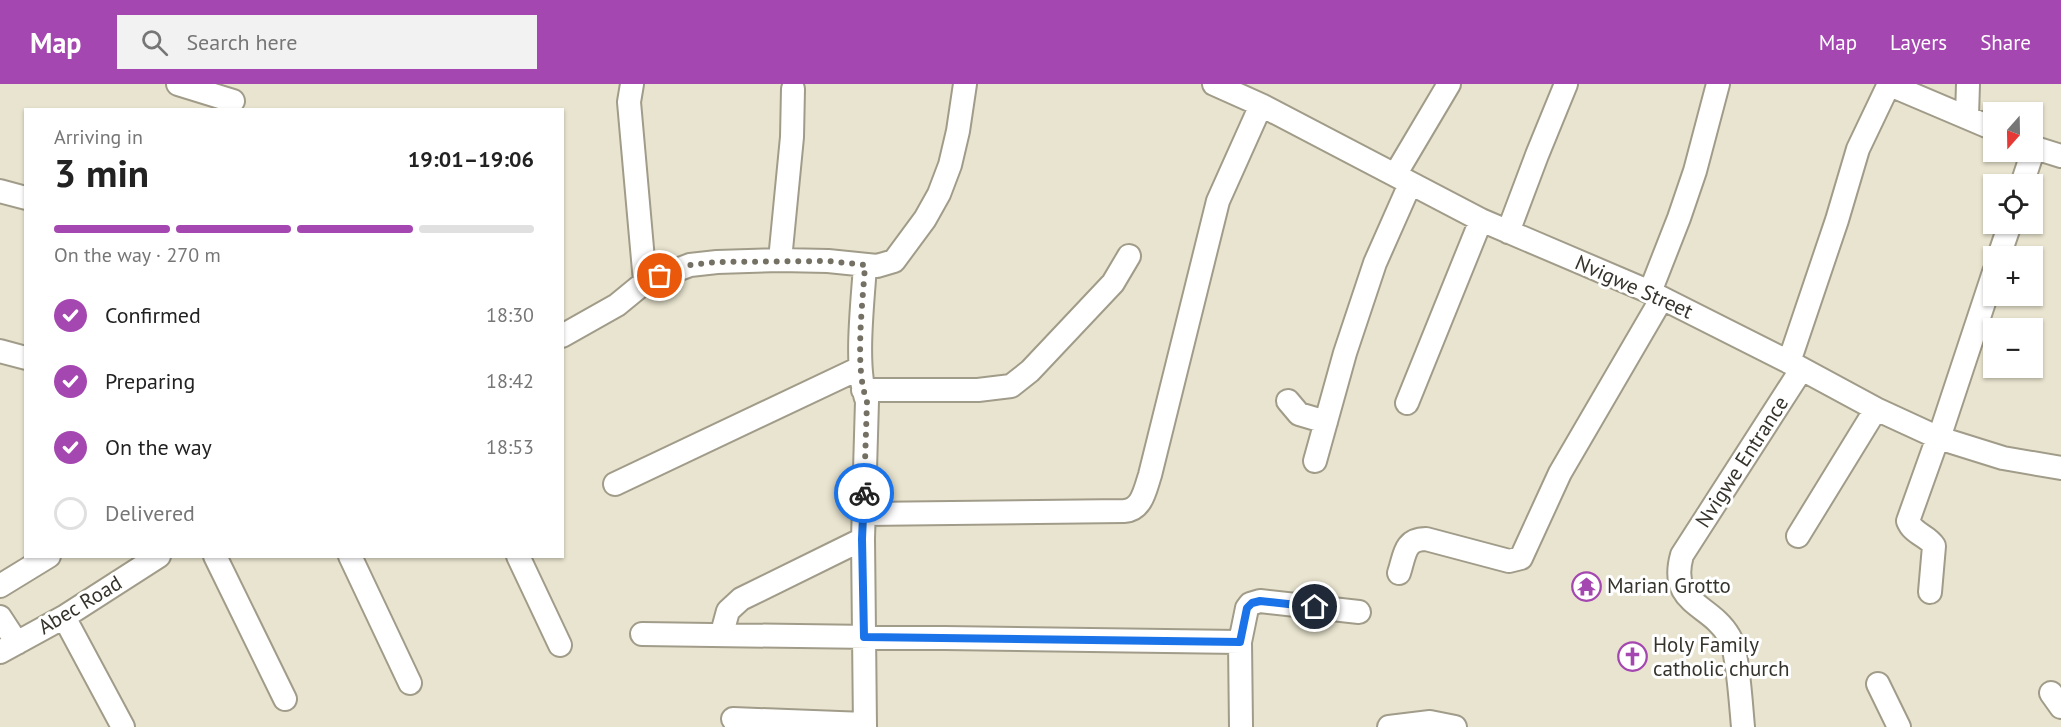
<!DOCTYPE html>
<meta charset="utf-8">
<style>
body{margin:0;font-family:"PT Sans",sans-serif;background:#f2f2f2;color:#222;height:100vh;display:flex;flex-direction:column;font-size:22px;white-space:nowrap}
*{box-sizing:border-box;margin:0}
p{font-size:20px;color:#767676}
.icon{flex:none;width:33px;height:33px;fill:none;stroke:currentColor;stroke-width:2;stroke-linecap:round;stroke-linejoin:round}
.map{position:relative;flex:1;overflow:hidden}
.side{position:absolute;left:24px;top:24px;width:540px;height:450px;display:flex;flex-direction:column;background:#fff;border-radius:0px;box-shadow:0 2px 4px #0004}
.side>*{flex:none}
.needle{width:39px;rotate:200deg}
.tools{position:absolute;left:1983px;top:18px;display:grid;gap:12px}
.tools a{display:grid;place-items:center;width:60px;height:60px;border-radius:0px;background:#fff;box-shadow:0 2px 4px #0004;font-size:30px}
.pin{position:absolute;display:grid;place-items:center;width:51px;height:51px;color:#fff;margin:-26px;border:3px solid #fff;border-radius:50%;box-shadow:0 2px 6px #0007}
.courier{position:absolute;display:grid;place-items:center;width:60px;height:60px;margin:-30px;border:4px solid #1a73e8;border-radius:50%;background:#fff;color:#222;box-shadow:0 2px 8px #0007}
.overview em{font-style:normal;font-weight:700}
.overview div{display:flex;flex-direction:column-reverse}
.overview{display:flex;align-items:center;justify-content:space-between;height:102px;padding:0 30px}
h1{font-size:39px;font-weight:700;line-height:45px}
.bar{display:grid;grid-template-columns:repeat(4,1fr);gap:9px 6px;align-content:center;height:72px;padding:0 30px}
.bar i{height:8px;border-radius:4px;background:#e0e0e0}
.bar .selected{background:#a547b0}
.bar p{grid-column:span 4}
ol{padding:0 30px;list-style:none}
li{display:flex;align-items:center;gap:18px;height:66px}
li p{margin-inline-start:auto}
li .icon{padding:6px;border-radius:50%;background:#a547b0;color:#fff;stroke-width:4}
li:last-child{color:#767676}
li i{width:33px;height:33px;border:3px solid #e0e0e0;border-radius:50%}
header{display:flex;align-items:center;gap:36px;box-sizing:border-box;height:84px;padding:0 30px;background:#a547b0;color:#fff}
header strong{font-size:28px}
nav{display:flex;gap:33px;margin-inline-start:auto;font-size:21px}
.search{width:420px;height:54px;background:#f2f2f2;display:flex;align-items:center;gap:15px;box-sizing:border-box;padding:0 21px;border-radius:0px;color:#767676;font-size:22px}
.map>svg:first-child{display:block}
</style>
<header>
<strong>Map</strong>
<div class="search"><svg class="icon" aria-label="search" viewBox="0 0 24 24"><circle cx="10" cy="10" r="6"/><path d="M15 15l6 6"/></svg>Search here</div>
<nav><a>Map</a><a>Layers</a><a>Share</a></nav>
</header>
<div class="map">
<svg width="2061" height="643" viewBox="0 0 2061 643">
<rect width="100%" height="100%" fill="#e8e4cf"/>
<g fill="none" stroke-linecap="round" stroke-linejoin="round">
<defs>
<path id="minor" d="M 178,0 L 233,17
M 632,0 L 629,18 L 645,198
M 1214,0 L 1261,21 L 1481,136 L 1650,208 L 1789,278 L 1876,325 L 1939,354 L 2003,374 L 2061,384
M 1888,0 L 1994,45
M 1967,32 L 1968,0
M 2032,63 L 2061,72
M 1395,91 L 1449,0
M 2022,100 L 2034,64
M 0,107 L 26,114
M 1508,148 L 1537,71 L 1566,0
M 1999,172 L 2010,140
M 780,176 L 792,53 L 793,5
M 865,181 C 863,217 854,285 867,317 L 863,455 L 865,643
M 1650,208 L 1679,134 L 1695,87 L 1718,0
M 562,252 L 617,221 L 645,198 L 690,181 L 717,178 L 780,176 L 828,177 L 877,182 L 894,177 L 925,135 L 939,110 L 950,81 L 958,47 L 965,0
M 0,267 L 26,274
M 1789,278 L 1837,136 L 1858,65 L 1889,0
M 863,306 L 978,306 L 1011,302 L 1030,287 L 1113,199 L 1129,172
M 1288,317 L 1299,330 L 1326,338
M 1407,319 L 1481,136
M 1939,354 L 1994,188
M 1315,377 L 1345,269 L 1375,179 L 1410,100
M 615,400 L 860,284
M 864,430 L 1124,427 C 1142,426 1145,406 1150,391 L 1218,117 L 1261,21
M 1798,452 L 1876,325
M 215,472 L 285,615
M 350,472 L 410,599
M 518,472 L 560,561
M 1399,489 C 1405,471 1404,455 1426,455 L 1509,477 L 1521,474 L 1560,389 L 1662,214
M 0,502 L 49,472
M 1930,508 L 1934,462 C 1927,451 1913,450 1908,437 L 1938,353
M 0,533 L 17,559
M 64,533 L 123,643
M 722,549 L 728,527 L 741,515 L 863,455
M 642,550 L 1240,558
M 0,568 L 64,533 L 159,472
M 1878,600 L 1899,643
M 2051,609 L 2061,623
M 733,635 L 865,640
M 1241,643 L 1240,558 L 1247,524 L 1250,520 L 1260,517 L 1359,528
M 1389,643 L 1430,638 L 1455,643
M 1743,643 C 1741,623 1738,566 1729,552 C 1710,519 1668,521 1682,471 L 1801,286"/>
</defs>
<use href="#minor" stroke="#a19c89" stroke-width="26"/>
<use href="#minor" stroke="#fff" stroke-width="22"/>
</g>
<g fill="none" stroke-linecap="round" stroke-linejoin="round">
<path stroke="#747164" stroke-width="6" stroke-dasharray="0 10.8" d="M 660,192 L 690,181 L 717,178 L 828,177 L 865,181 C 863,217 854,285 867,317 L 864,409"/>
<path stroke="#1a73e8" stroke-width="8" d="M 864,409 L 862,455 L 864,553 L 1240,558 L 1247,524 L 1252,519 L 1260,517 L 1315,523"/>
</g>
<defs>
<symbol id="temple-ring" viewBox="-11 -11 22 22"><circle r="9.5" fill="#fff" stroke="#a547b0" stroke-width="1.5"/><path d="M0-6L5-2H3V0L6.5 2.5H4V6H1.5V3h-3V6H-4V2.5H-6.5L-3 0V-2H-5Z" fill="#a547b0"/></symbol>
<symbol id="church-ring" viewBox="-11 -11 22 22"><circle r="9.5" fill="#fff" stroke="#a547b0" stroke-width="1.5"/><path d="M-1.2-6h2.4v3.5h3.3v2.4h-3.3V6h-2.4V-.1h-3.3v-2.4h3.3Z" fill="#a547b0"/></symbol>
</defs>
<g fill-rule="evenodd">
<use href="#temple-ring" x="1570" y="486" width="33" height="33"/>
<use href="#church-ring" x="1616" y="556" width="33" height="33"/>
</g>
<g text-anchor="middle" stroke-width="6" stroke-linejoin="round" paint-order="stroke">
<g font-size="21" fill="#35332b" stroke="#fff">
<text transform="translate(1634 203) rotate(24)" y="7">Nvigwe Street</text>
<text transform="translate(1742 378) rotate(-57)" y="7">Nvigwe Entrance</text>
<text transform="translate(80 521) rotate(-31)" y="7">Abec Road</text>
</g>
<g font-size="21" fill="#35332b" stroke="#fff" text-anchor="start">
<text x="1607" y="509">Marian Grotto</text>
<text x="1653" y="568">Holy Family<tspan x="1653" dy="24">catholic church</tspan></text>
</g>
</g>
</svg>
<div class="tools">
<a><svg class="needle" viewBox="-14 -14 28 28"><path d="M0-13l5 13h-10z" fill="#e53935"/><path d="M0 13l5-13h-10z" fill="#767676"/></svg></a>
<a><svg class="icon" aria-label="locate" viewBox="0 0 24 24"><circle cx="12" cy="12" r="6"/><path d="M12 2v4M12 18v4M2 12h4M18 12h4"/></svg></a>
<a>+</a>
<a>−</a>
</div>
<div class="pin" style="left:660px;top:192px;background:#ea580c"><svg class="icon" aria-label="bag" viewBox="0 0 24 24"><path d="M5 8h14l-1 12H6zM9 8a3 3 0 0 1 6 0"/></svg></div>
<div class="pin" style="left:1315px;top:523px;background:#1f2937"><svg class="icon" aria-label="home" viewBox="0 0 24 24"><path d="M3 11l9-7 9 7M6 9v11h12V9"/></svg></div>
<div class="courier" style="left:864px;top:409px"><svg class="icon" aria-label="bike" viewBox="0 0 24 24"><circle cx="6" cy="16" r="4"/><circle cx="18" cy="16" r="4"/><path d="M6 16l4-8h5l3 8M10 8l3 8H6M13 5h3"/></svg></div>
<section class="side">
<div class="overview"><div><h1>3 min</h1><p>Arriving in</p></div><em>19:01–19:06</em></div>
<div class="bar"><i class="selected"></i><i class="selected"></i><i class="selected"></i><i></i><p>On the way · 270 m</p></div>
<ol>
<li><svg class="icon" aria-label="check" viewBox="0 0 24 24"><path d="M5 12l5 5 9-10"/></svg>Confirmed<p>18:30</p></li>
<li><svg class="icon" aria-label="check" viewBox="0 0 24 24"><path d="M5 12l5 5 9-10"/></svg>Preparing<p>18:42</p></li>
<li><svg class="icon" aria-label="check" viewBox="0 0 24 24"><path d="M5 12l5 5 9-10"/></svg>On the way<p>18:53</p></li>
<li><i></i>Delivered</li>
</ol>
</section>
</div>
